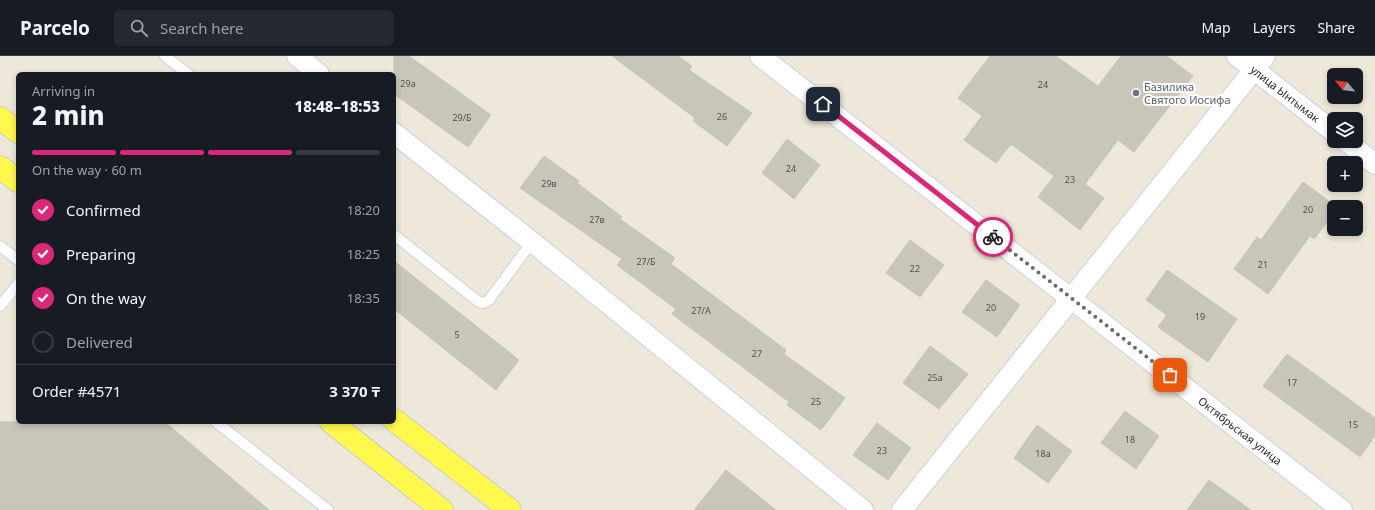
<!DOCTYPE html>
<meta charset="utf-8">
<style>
body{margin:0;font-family:"Noto Sans",sans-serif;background:#242831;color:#f1f3f6;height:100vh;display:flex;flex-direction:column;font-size:15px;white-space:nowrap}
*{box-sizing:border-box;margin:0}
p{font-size:13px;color:#9ea1a6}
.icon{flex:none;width:22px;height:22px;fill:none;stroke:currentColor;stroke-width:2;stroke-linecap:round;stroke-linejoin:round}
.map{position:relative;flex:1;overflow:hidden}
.drawer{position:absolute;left:16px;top:16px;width:380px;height:352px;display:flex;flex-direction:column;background:#171b24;border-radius:6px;box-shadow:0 2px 6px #0003}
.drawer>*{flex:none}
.needle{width:26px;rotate:299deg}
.fabs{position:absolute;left:1327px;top:12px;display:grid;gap:8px}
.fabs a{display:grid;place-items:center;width:36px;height:36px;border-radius:6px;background:#171b24;box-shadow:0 2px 6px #0003;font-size:20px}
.pin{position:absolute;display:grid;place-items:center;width:34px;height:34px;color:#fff;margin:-17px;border-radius:8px;box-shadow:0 2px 6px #0006}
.courier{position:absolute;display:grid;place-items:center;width:40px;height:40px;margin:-20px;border:3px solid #db2777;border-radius:50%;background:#fff;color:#222;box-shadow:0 1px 5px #0007}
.overview em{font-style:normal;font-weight:800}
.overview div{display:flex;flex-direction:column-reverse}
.overview{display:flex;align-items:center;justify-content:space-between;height:68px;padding:0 16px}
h1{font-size:26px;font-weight:800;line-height:30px}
.bar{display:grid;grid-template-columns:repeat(4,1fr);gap:6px 4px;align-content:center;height:48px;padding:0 16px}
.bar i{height:5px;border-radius:3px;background:#363941}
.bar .selected{background:#db2777}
.bar p{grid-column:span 4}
.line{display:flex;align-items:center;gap:10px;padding:0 16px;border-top:1px solid #363941}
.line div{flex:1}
ol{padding:0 16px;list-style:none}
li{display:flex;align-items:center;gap:12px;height:44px}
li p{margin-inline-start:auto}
li .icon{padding:4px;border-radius:50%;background:#db2777;color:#fff;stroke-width:4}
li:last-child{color:#9ea1a6}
li i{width:22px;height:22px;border:2px solid #363941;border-radius:50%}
header{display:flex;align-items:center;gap:24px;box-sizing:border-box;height:56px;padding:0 20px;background:#171b24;border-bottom:1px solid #363941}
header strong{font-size:19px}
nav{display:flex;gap:22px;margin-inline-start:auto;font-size:14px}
.search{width:280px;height:36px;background:#242831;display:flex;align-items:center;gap:10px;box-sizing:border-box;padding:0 14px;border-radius:6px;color:#9ea1a6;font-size:15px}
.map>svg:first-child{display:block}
</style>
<header>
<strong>Parcelo</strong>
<div class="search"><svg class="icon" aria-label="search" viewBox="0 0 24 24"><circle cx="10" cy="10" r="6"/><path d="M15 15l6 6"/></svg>Search here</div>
<nav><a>Map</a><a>Layers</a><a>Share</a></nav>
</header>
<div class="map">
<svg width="1375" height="454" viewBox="0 0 1375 454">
<rect width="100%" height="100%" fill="#ede8d9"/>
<path fill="#c8c5b9" stroke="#c9c5b3" d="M 394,0 L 409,0 L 491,59 L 468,91 L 394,38 Z
M 612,0 L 678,0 L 692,10 L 689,14 L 752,57 L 727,90 L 693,65 L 695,62 Z
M 990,0 L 1056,0 L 1098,30 L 1121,0 L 1167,0 L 1193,20 L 1134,96 L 1118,84 L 1085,128 L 1104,142 L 1080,174 L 1038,141 L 1054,120 L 1011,88 L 996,107 L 964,84 L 982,60 L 958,42 Z
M 787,83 L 820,109 L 794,143 L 762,117 Z
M 544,100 L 579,125 L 577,127 L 622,161 L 620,163 L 675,202 L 671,208 L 786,294 L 784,298 L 845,342 L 821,374 L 787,349 L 789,346 L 672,258 L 676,253 L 617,209 L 622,203 L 520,132 Z
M 1303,126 L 1337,151 L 1334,151 L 1334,157 L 1314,183 L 1310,180 L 1268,238 L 1234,213 L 1257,181 L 1261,184 Z
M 910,184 L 944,209 L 920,241 L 886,217 Z
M 394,205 L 519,304 L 496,334 L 394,253 Z
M 1167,214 L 1237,263 L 1208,306 L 1158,271 L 1167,259 L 1146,244 Z
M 986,224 L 1020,249 L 997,281 L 962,256 Z
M 930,290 L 968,318 L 939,353 L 903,327 Z
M 1287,298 L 1375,362 L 1375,380 L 1360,401 L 1263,330 Z
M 1125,355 L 1159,380 L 1136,413 L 1101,387 Z
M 0,366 L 165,366 L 269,454 L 0,454 Z
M 877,367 L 911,392 L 888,424 L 853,399 Z
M 1037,369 L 1072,395 L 1048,427 L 1014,402 Z
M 726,414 L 776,454 L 694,454 Z
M 1209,424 L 1251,454 L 1187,454 Z"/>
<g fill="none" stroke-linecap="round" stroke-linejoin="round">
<defs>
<path id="lane" d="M 165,0 L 188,18
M 394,179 L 479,246 L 484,247 L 489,244 L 532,186
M 0,190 L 18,204
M 0,250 L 18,228
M 216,366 L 328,454"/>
<path id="street" d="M 297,0 L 319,18
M 760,0 L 1342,454
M 1237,0 L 1334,76
M 394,77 L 532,186 L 863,454
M 1346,85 L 1375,108
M 902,454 L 1265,0"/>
<path id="primary" d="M 0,62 L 18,76
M 0,111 L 18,125
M 394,364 L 510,454
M 331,366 L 442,454"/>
</defs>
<use href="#lane" stroke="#cfcee4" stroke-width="12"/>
<use href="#street" stroke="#cfcee4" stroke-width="22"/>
<use href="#primary" stroke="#ccc" stroke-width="24"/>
<use href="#lane" stroke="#fff" stroke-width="10"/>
<use href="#street" stroke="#fff" stroke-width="20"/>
<use href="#primary" stroke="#fff84d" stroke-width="22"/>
</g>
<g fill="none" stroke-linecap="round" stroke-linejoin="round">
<path stroke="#6e6c67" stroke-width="4" stroke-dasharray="0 7.2" d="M 993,181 L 1170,319"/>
<path stroke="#db2777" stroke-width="5" d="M 823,48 L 993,181"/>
</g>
<circle fill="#6b7280" stroke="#fff" stroke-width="1.5" cx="1136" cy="37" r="4"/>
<g text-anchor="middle" stroke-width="4" stroke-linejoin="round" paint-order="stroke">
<g font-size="9" fill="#51504d">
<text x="408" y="31">29а</text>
<text x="1043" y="32">24</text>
<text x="722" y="64">26</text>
<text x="462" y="65">29/Б</text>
<text x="791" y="116">24</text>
<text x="1070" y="127">23</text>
<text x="549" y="131">29в</text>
<text x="1308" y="157">20</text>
<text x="597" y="167">27в</text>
<text x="646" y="209">27/Б</text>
<text x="1263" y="212">21</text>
<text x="915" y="216">22</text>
<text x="991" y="255">20</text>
<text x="701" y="258">27/А</text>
<text x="1200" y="264">19</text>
<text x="457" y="282">5</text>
<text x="757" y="301">27</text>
<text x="935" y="325">25а</text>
<text x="1292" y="330">17</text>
<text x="816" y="349">25</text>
<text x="1353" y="372">15</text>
<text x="1130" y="387">18</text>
<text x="882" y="398">23</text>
<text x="1043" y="401">18а</text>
</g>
<g font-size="11" fill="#5b616d" stroke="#fff" text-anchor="start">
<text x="1144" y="35">Базилика<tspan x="1144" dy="13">Святого Иосифа</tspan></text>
</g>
<g font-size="11" fill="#292929" stroke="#fff">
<text transform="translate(1285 38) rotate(38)" y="4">улица Ынтымак</text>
<text transform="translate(1240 375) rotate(38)" y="4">Октябрьская улица</text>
</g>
</g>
</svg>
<div class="fabs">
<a><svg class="needle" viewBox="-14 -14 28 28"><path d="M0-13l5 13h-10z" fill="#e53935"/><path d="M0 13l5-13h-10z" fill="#9ea1a6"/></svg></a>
<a><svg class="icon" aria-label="layers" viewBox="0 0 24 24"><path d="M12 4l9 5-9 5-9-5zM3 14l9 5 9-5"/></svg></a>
<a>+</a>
<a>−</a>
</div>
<div class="pin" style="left:1170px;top:319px;background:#ea580c"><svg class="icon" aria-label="bag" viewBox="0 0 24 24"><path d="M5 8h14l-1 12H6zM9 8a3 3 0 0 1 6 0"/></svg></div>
<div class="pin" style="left:823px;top:48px;background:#1f2937"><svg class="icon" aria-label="home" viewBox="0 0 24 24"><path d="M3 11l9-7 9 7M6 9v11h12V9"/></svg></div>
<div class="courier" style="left:993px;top:181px"><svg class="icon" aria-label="bike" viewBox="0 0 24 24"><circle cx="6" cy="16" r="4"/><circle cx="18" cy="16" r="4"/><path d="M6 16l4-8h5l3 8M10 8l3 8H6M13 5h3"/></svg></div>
<section class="drawer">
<div class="overview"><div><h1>2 min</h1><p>Arriving in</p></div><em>18:48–18:53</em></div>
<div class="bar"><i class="selected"></i><i class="selected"></i><i class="selected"></i><i></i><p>On the way · 60 m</p></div>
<ol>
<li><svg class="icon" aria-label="check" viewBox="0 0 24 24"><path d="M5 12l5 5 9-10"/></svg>Confirmed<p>18:20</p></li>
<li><svg class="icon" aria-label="check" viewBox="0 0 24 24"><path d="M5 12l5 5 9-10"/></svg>Preparing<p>18:25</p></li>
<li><svg class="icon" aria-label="check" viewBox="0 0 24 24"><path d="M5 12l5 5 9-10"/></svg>On the way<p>18:35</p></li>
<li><i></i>Delivered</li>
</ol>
<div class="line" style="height:52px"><div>Order #4571</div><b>3 370 ₸</b></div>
</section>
</div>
